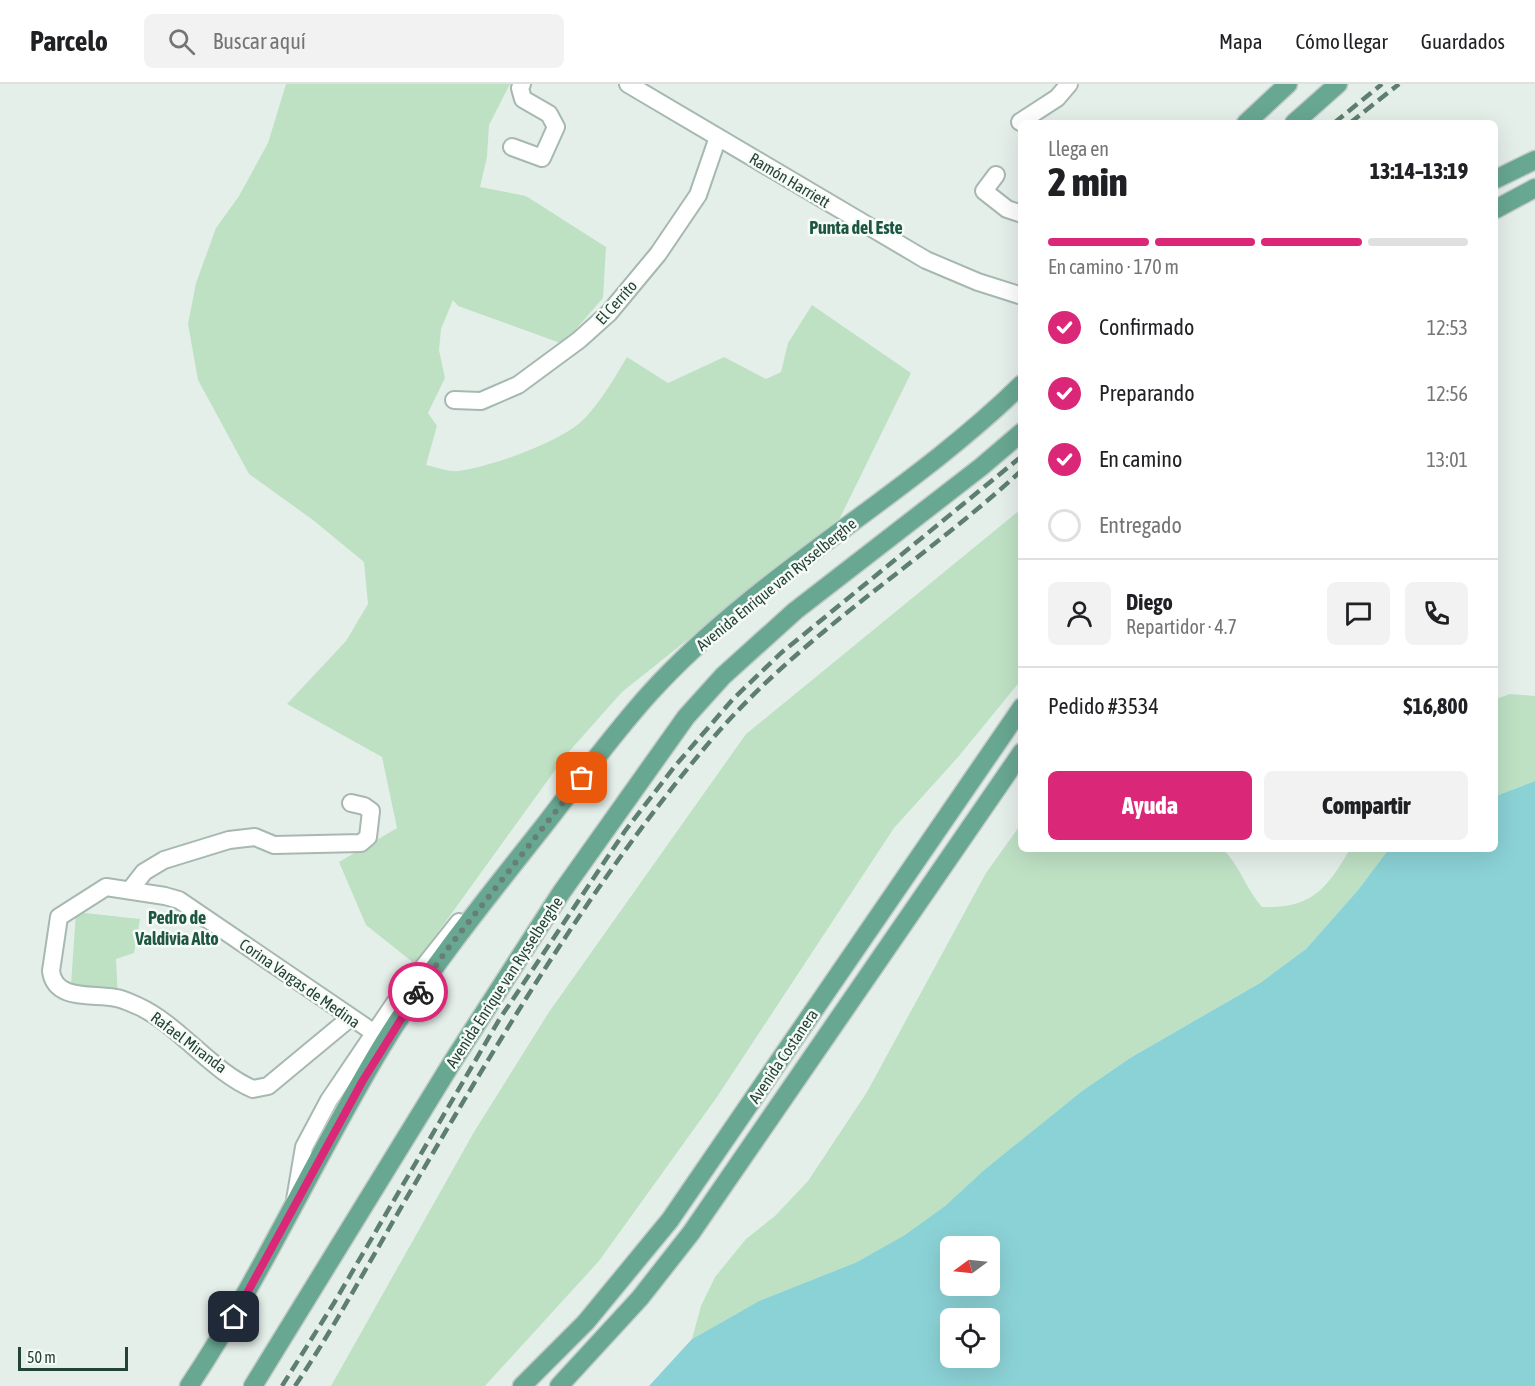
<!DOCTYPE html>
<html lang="es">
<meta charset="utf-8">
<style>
body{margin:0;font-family:"Asap Condensed",sans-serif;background:#f2f2f2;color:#202124;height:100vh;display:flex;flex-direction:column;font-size:22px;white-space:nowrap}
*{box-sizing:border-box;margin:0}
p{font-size:20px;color:#757577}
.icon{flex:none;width:33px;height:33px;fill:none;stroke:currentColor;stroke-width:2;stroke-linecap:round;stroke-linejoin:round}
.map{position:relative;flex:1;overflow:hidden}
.details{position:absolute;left:1018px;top:36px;width:480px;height:732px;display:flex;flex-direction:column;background:#fff;border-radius:9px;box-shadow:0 6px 24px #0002}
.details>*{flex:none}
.needle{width:39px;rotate:255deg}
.tools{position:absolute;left:940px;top:1152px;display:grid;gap:12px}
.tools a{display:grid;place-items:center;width:60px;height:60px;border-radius:9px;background:#fff;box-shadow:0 6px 24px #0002;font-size:30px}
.scale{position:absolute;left:18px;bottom:15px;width:110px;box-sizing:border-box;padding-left:6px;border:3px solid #234337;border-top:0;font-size:16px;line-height:21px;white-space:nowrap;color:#234337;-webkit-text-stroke:4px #f7fbf8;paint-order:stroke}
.pin{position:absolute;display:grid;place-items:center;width:51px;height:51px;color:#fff;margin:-26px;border-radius:12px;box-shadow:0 3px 9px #0006}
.courier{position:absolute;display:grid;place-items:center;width:60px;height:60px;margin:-30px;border:4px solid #db2777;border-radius:50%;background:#fff;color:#222;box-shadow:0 2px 8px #0007}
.head em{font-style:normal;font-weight:800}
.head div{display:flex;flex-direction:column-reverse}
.head{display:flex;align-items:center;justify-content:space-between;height:102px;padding:0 30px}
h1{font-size:39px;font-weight:800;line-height:45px}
.bar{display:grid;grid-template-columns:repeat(4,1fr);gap:9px 6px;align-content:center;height:72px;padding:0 30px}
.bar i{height:8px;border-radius:4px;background:#e0e0e0}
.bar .current{background:#db2777}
.bar p{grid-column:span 4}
.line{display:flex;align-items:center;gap:15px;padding:0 30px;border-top:2px solid #e0e0e0}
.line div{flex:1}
.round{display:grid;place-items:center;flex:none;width:63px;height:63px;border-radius:9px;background:#f2f2f2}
ol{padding:0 30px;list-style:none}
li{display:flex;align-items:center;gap:18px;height:66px}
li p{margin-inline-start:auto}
li .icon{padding:6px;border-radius:50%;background:#db2777;color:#fff;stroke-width:4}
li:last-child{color:#757577}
li i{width:33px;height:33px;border:3px solid #e0e0e0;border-radius:50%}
.button{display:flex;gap:12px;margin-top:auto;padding:12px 30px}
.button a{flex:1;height:69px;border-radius:9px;background:#db2777;color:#fff;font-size:24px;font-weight:800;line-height:69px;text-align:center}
.button a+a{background:#f2f2f2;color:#202124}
header{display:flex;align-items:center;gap:36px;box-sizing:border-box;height:84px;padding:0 30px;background:#fff;border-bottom:2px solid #e0e0e0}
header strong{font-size:28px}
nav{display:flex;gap:33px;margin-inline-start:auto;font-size:21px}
.search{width:420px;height:54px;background:#f2f2f2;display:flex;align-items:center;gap:15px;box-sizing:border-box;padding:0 21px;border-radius:9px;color:#757577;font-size:22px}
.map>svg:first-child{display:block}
</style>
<header>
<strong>Parcelo</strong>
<div class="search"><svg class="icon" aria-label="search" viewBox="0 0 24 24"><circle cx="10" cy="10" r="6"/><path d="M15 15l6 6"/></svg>Buscar aquí</div>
<nav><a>Mapa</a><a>Cómo llegar</a><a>Guardados</a></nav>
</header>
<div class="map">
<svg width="1535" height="1302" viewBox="0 0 1535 1302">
<rect width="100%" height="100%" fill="#e5efea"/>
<path fill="#bee1c4" d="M 286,0 L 510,0 L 489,41 L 487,73 L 480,103 L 526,112 L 606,163 L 603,214 L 563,260 L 458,222 L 453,216 L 441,245 L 439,266 L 445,294 L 428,329 L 437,342 L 426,381 C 436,383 449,388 458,387 C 490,383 558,359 582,337 C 600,319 614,295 627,273 L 668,299 L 724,273 L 766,295 L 781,288 L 788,259 L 812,221 L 911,289 L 840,434 L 622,608 L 566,671 L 415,880 L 366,841 L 339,778 L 397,744 L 382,673 L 287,620 L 346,557 L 368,520 L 364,478 L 313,436 L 249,390 L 198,296 L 188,240 L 196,199 L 216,144 L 239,112 L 268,59 Z
M 1021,425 L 1021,596 L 959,672 L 894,744 L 717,1013 L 599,1177 L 485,1302 L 331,1302 L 474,1048 L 549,928 L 746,650 Z
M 1510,610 L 1535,612 L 1535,697 L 1496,712 L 1496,615 Z
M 1021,740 L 1022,765 L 1223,765 C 1240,782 1246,805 1262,823 C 1311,825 1327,805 1350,765 L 1389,765 L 1358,806 L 1306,865 L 1260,899 L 1130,974 L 1082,1007 L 984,1086 L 945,1122 L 906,1151 L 857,1178 L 759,1217 L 692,1255 L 701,1222 L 715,1193 L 746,1155 L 775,1132 L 808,1097 L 867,1008 L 986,789 Z
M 76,828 L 140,835 L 134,869 L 116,875 L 118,914 L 70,915 Z"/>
<path fill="#8bd2d6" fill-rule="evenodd" d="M 1535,697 L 1535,1302 L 649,1302 L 692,1255 L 759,1217 L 857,1178 L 905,1151 L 945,1122 L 984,1086 L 1082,1007 L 1130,974 L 1260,899 L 1306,865 L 1358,806 L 1389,765 L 1496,765 L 1496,712 ZM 951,1162 L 990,1162 L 990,1202 L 951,1202 ZM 951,1234 L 990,1234 L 990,1274 L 951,1274 Z"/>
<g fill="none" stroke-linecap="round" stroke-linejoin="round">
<defs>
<path id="minor" d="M 628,0 L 926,176 L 978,198 L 1022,212
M 1020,38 L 1057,14 L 1069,0
M 512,63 L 542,74 L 556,43 L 549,30 L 523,15 L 520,4 L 522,0
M 996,91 L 984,107 L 1007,125 L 1022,130
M 454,316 L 481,317 L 518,301 L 579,256 L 609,229 L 658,170 L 698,111 L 718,53
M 130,806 L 144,788 L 164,776 L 229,756 L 255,753 L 274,761 L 361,759 L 368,753 L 371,727 L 364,722 L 351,719
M 350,934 L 268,1002 L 253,1005 C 212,988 178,940 138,922 C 131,919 123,915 116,914 C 94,909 55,918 51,887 L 59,833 L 106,803 L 165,812 L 179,816 L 373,948
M 295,1116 L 304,1063 L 329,1016 L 394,920 L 459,838"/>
<path id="major" d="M 1246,39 L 1288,0
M 1294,39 L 1338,0
M 1496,95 L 1535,76
M 1496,125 L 1535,104
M 189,1302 C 262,1192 314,1075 382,962 C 429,885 487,814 543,743 C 578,698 612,651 650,609 C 759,489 907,413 1022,300
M 253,1302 L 453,977 L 561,809 L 686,633 L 723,592 L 795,527 L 981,383 L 1022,348
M 522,1302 L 586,1238 L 670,1136 L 1022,623
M 559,1302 L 640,1214 L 691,1149 L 1022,668"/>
</defs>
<use href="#minor" stroke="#a7b8b1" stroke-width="20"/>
<use href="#major" stroke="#c1cac7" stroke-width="21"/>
<use href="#minor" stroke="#fff" stroke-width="16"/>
<use href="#major" stroke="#68a791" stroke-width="18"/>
<path stroke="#5e7e72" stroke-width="4.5" stroke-dasharray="12 6" stroke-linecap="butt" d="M 1334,39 L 1382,0
M 1350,39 L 1399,0
M 282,1302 L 334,1219 L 499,936 L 625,747 L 675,682 L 733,615 L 781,569 L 1022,372
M 295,1302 C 338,1238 374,1169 413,1103 C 503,949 597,790 713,654 C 803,549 921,479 1022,386"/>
</g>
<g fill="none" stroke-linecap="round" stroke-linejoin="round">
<path stroke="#677f76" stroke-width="6" stroke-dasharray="0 10.8" d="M 418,908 L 446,867 L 582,694"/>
<path stroke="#db2777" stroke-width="8" d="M 234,1233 L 362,998 L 418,908"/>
</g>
<g text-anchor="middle" stroke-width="5" stroke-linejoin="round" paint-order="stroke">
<g font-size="16" fill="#234337" stroke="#f7fbf8">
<text transform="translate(790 96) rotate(31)" y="6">Ramón Harriett</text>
<text transform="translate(616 218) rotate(-48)" y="6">El Cerrito</text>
<text transform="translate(776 500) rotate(-39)" y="6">Avenida Enrique van Rysselberghe</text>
<text transform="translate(504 898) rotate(-57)" y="6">Avenida Enrique van Rysselberghe</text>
<text transform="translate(300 899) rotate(35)" y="6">Corina Vargas de Medina</text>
<text transform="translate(189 958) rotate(37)" y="6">Rafael Miranda</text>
<text transform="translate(783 972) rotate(-56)" y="6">Avenida Costanera</text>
</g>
<g font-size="18" font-weight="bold" fill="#1d5643" stroke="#f7fbf8">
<text x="856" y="150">Punta del Este</text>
<text x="177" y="840">Pedro de<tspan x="177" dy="21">Valdivia Alto</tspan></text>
</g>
</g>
</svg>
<div class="tools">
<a><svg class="needle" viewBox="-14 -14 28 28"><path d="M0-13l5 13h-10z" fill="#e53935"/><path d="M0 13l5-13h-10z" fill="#757577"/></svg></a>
<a><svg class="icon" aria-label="locate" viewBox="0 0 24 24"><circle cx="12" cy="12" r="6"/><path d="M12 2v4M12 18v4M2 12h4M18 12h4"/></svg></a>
</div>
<div class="scale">50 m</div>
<div class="pin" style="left:582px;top:694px;background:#ea580c"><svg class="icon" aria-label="bag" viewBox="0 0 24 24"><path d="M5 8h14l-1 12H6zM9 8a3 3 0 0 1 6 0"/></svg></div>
<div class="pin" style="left:234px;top:1233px;background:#1f2937"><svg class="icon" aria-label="home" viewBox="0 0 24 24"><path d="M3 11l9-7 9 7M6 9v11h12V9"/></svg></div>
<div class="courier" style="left:418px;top:908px"><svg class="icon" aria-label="bike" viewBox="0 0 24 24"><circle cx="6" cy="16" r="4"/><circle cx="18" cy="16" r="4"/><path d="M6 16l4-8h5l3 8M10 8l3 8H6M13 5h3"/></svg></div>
<section class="details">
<div class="head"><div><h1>2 min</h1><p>Llega en</p></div><em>13:14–13:19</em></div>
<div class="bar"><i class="current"></i><i class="current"></i><i class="current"></i><i></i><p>En camino · 170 m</p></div>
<ol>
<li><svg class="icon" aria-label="check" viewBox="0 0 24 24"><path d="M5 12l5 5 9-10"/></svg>Confirmado<p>12:53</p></li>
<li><svg class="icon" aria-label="check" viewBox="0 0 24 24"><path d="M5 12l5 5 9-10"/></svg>Preparando<p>12:56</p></li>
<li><svg class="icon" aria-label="check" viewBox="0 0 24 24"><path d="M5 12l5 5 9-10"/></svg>En camino<p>13:01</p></li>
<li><i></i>Entregado</li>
</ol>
<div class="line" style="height:108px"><a class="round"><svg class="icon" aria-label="person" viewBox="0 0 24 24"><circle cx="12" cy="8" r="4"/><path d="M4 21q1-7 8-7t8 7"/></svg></a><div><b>Diego</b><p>Repartidor · 4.7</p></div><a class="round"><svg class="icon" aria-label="chat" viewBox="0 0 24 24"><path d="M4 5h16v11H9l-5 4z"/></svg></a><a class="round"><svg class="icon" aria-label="phone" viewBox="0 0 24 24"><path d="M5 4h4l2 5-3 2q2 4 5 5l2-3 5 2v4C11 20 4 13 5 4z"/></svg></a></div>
<div class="line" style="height:78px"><div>Pedido #3534</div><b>$16,800</b></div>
<div class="button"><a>Ayuda</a><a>Compartir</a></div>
</section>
</div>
